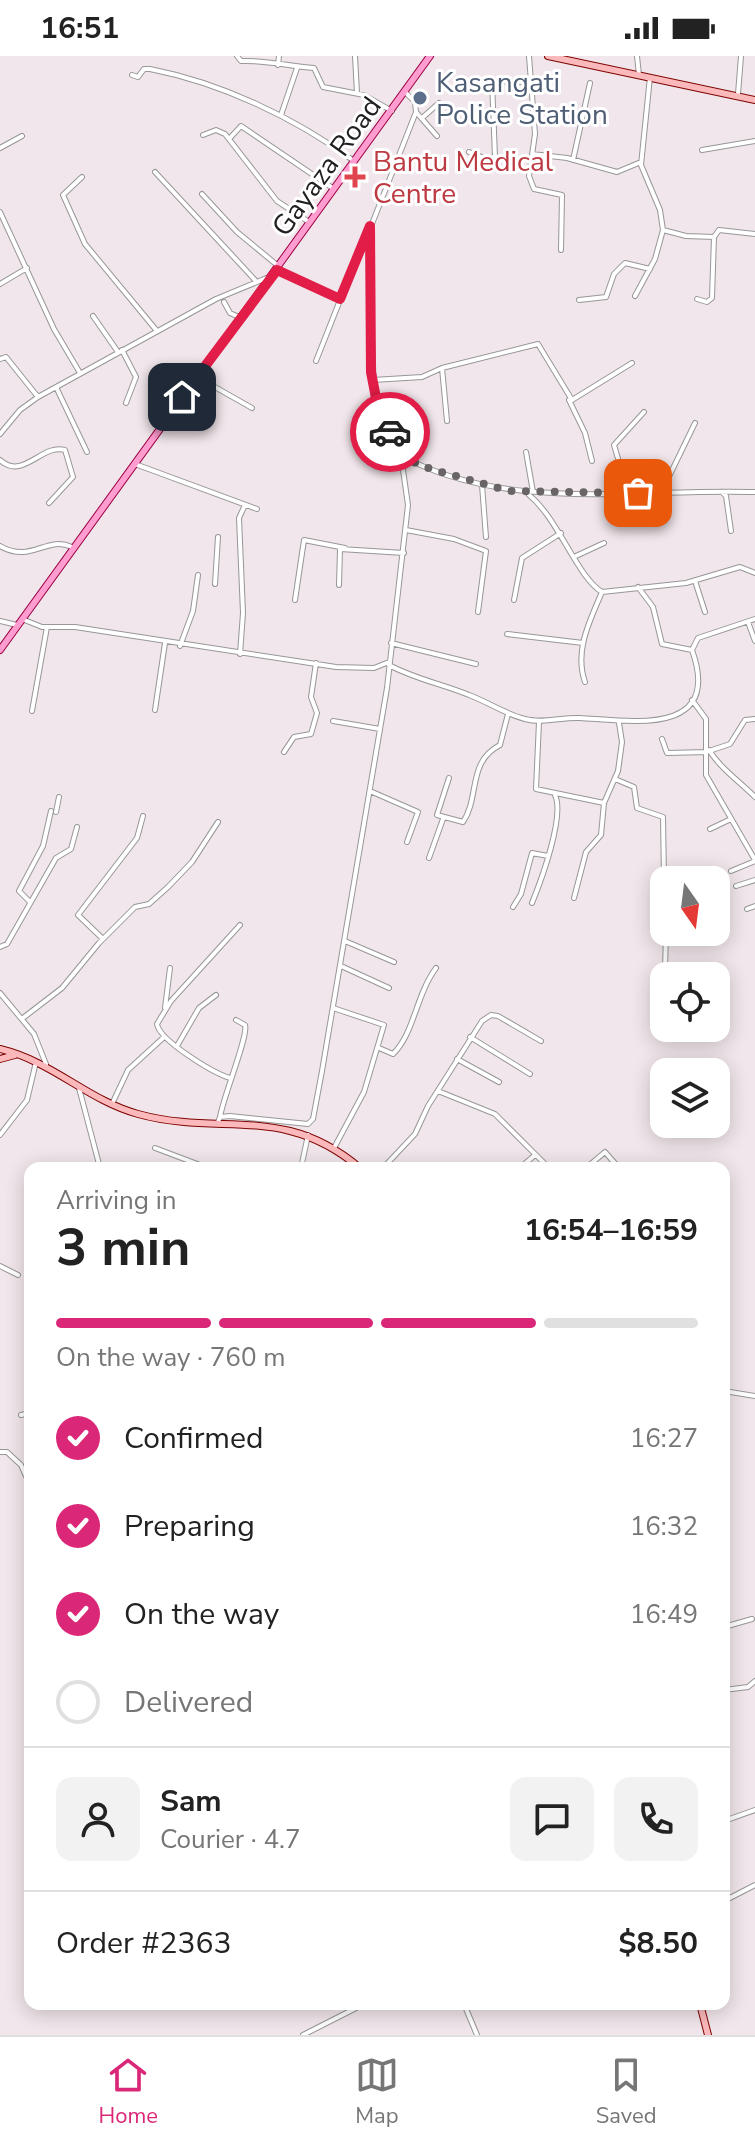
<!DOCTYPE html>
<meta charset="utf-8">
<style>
body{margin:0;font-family:"Nunito Sans",sans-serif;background:#f2f2f2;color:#222;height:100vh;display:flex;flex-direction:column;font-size:30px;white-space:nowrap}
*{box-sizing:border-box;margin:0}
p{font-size:26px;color:#767676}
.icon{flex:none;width:44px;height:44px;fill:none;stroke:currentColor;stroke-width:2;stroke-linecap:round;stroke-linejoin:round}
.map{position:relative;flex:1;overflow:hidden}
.sheet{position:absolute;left:24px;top:1106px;width:706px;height:848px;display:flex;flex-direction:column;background:#fff;border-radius:16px;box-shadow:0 4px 20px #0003}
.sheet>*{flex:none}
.needle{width:52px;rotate:166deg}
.fabs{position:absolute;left:650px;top:810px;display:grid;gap:16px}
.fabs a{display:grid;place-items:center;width:80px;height:80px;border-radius:16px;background:#fff;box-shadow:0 4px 20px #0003;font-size:40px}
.pin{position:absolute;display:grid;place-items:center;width:68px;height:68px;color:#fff;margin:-34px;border-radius:16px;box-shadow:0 4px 12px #0006}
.courier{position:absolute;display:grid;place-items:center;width:80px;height:80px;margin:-40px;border:6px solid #e11d48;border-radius:50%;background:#fff;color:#222;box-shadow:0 2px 10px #0007}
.summary em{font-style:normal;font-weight:700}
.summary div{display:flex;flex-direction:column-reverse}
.summary{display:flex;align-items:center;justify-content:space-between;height:136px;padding:0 32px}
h1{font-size:52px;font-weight:700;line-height:60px}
.bar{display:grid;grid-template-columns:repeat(4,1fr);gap:12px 8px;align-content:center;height:96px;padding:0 32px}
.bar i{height:10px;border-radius:6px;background:#e0e0e0}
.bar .selected{background:#db2777}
.bar p{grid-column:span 4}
.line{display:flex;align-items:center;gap:20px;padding:0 32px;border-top:2px solid #e0e0e0}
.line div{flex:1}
.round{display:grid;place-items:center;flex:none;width:84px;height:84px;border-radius:16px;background:#f2f2f2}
ol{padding:0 32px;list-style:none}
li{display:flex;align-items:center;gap:24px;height:88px}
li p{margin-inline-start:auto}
li .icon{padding:8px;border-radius:50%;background:#db2777;color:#fff;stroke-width:4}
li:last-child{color:#767676}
li i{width:44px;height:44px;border:4px solid #e0e0e0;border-radius:50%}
.status{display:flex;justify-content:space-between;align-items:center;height:56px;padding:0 40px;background:#fff;direction:ltr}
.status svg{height:22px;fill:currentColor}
.menu{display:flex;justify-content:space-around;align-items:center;height:112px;border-top:2px solid #e0e0e0;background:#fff;font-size:22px;color:#767676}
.menu a{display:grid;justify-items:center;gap:4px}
.menu .selected{color:#db2777}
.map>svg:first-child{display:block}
</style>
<div class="status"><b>16:51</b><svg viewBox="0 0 49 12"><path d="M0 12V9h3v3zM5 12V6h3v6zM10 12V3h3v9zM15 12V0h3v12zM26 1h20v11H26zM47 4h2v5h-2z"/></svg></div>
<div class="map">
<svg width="755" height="1979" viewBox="0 0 755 1979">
<rect width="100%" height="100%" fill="#f1e6eb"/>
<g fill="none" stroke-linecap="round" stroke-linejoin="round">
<defs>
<path id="street" d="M 237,0 L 241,5 C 267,4 287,10 314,12 L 323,31 L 364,39 L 392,55
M 355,0 L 357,37
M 529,0 L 535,78 L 529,120 L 534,133 L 562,139 L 561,194
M 637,0 L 639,19
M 278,9 L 279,0
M 132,19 L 138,21 L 144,13 L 150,13 C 222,27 295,62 354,105
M 485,25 L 528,26
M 738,38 L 741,0
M 416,56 L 437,80
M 281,59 L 297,12
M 422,62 L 439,47
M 203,79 L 216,74 L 225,78 L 277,145 L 309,166
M 229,83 L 241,70 L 334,133
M 0,92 L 22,80
M 702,94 L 755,85
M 469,96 L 484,102 L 495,101 L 492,25
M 532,98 L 567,102 L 617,116 L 641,106
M 573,104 L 590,27
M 155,116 L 255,224
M 82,121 L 63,139 L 85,188 L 157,275
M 202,138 L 237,176 L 277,209
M 0,156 L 54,273 L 80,317
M 663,174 L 686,180 L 714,181 L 719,174 L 755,178
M 277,214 L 340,243
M 0,228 L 27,212
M 635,240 L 655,203 L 663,174 L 660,154 L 641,109 L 650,21
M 697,243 L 707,246 L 712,242 L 714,181
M 579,244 L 606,241 L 614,218 L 625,207 L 650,213
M 224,246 L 230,257 L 241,262
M 93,260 L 118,296
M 122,294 L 136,321 L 126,347
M 0,303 L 6,301 L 38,341
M 316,305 L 365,181
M 442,312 L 447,365
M 199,322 L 252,352
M 373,324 L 422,321 L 442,312 L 538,288 L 572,344 L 632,307
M 56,331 L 87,396
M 569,344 L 585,377 L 592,405
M 0,378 L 20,354 L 38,341 L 216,243 L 269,221
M 526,396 L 533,436
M 396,397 C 504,458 637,432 755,436
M 0,404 C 23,425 42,387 65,394 L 73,421 L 49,447
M 135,408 L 257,453
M 482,429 L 486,481
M 722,436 L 726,440 L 731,475
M 628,437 L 614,389 L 644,356
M 661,437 L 695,367
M 529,439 C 558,462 577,521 602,536 L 686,527 L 740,511 L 755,517
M 406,474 L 454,483 L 486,495 L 478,556
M 0,490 C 32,508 46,479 72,491
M 576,500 L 604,487
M 695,525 L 705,556
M 215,528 L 218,481
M 339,529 L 340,493 L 404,497
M 638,531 L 653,551 L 662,588 L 692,594
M 295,544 L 304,484 L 345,492
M 514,544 L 522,502 L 561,477
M 22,563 L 42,571 L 75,571 L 336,611 L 374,612 L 389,606
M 0,565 L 17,569
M 748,566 L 755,585
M 507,578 L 583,587
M 391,587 L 476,608
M 180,590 L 193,555 L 198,519
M 240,598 L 243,557 L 239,462 L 245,449
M 389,609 C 415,623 442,628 469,639 C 488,646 505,658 525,663 C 543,668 562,661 580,662 C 631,665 723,681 692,594 L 698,582 L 755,563
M 585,626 C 574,595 590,564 602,536
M 692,644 L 706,663 L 706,719 L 755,804
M 155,654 L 165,587
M 32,655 L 47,571
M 333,665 L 380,673
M 539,666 L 536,733 L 604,747
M 662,683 L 667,697 L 707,696
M 709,694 C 721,713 739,725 755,741
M 709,695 L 730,688 L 745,664 L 755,663
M 284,696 L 294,681 L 311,678 L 317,657 L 311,641 L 316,607
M 449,722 L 437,759 L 463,766 C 480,741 467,706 500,689 L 508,658
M 615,723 L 634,731 L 637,752 L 663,761 L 664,824
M 370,735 L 418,756 L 407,786
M 56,756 L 59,741
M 710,773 L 731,763
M 429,802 L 443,763
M 731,815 L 755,805
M 736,830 L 755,824
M 664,835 L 664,858
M 574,842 L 586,796 L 601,779 L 604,747 L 618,715 L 622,686 L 619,667
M 29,845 L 19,835 L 43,790 L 51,755
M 532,847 C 541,825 565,760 555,739
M 513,851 L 521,838 L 532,797 L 548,800
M 747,853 L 755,850
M 103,883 L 78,859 L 137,782 L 143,760
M 345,885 L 394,906
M 0,891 L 7,888 L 56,802 L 71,793 L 77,771
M 341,910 L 389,932
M 665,915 L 666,876
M 0,937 L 34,978 L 46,1008
M 165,952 L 170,912
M 333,952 L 384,969 L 364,1036 L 334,1092
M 23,962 L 62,932 L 99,887 L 135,851 L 149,848 L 168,831 L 192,806 L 218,766
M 470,981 L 530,1018
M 177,990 L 199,952 L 216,939
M 379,992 L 393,998 C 414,978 416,939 436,912
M 457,1003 L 499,1026
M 230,1022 C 213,1017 159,984 157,968 L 171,945 L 240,869
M 79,1032 L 100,1112
M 438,1035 L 495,1058 L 549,1112
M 112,1048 L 128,1014 L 163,982
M 220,1061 C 223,1041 249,979 245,969 L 236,964
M 218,1066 L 220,1061 L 230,1060 L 308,1068 L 313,1063 L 322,1015 L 387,632 L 408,449 L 402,407 L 374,334 L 368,178 L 416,56 L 415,46 L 406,37
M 0,1079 L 27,1044 L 36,1006
M 155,1092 L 208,1112
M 301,1112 L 308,1079
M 383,1112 L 415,1078 L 428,1050 L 482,965 L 491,959 L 498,960 L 541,985
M 520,1112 L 535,1099
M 586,1112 L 605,1096 L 619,1112
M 647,1112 L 652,1112
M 0,1210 L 18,1219
M 724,1335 L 755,1340
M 21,1359 L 30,1357
M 0,1396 L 7,1396 L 21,1409 L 30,1429
M 724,1473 L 724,1481
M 724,1571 L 752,1563
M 724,1634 L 748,1631 L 755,1625
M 724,1765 L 755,1754
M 724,1845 L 755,1829
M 464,1948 L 477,1979
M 303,1979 L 364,1948"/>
<path id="secondary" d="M 548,0 L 755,44
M 0,993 C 54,1006 87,1044 138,1058 C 222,1081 283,1047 360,1112
M 0,1003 L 15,999
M 700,1948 L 708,1979"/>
<path id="primary" d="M 0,594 L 430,0"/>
</defs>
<use href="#street" stroke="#979797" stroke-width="6"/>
<use href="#secondary" stroke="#7d0301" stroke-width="8"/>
<use href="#primary" stroke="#9c0042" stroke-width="8"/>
<use href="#street" stroke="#fff" stroke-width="4"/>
<use href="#secondary" stroke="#fcb9bb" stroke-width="6"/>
<use href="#primary" stroke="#ff9dd0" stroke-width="6"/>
</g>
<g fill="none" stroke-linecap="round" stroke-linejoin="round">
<path stroke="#696567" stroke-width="8" stroke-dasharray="0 14.4" d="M 390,376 L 396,397 L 404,402 L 431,413 L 509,435 L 638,437"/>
<path stroke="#e11d48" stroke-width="10" d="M 182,341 L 277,214 L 340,243 L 370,170 L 371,316 L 376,342 L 390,376"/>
</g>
<circle fill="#5c6f8a" stroke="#fff" stroke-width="3" cx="420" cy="42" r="8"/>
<path fill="#e0444e" stroke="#fff" stroke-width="3" d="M351 109h8v8h8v8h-8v8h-8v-8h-8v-8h8z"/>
<g text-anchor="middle" stroke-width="6" stroke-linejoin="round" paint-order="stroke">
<g font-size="28" fill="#4e5e75" stroke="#fff" text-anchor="start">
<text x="436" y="36">Kasangati<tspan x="436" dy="32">Police Station</tspan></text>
</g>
<g font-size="28" fill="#be3a42" stroke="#fff" text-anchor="start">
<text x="373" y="115">Bantu Medical<tspan x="373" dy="32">Centre</tspan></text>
</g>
<g font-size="28" fill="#202020" stroke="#fff">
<text transform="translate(326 110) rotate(-54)" y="10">Gayaza Road</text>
</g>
</g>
</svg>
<div class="fabs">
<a><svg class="needle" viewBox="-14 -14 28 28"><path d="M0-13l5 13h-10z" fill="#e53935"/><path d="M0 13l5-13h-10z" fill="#767676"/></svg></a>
<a><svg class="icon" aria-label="locate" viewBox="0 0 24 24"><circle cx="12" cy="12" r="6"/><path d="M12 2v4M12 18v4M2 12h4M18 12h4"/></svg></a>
<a><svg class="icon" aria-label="layers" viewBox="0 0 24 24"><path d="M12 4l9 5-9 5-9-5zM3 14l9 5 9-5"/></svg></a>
</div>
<div class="pin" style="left:638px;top:437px;background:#ea580c"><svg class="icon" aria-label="bag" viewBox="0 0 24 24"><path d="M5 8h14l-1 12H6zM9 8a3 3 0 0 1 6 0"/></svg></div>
<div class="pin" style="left:182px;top:341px;background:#1f2937"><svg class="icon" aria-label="home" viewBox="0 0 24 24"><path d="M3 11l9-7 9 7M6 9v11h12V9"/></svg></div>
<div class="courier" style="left:390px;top:376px"><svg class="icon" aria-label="car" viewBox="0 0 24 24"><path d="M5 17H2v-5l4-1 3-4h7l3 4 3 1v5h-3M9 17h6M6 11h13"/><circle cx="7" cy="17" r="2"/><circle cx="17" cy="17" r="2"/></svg></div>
<section class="sheet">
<div class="summary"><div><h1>3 min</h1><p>Arriving in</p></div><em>16:54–16:59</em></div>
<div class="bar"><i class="selected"></i><i class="selected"></i><i class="selected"></i><i></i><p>On the way · 760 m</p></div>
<ol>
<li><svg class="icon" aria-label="check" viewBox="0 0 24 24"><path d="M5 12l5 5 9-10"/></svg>Confirmed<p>16:27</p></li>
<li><svg class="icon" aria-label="check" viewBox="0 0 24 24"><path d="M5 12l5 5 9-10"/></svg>Preparing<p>16:32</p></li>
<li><svg class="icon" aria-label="check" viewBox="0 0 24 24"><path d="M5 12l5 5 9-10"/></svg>On the way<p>16:49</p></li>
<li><i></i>Delivered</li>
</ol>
<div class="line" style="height:144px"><a class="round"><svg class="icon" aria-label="person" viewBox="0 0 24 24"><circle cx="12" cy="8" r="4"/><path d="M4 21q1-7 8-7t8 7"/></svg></a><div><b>Sam</b><p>Courier · 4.7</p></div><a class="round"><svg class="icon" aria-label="chat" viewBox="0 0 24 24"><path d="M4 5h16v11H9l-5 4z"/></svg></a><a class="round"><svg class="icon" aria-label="phone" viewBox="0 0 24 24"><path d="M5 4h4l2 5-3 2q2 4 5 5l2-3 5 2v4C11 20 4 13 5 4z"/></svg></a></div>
<div class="line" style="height:104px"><div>Order #2363</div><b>$8.50</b></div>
</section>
</div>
<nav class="menu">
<a class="selected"><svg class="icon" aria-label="home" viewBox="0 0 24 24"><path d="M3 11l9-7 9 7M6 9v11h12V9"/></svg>Home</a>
<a><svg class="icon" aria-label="map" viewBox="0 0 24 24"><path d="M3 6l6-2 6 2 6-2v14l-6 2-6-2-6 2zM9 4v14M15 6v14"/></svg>Map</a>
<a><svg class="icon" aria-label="saved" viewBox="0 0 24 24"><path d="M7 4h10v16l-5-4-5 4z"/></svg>Saved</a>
</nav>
